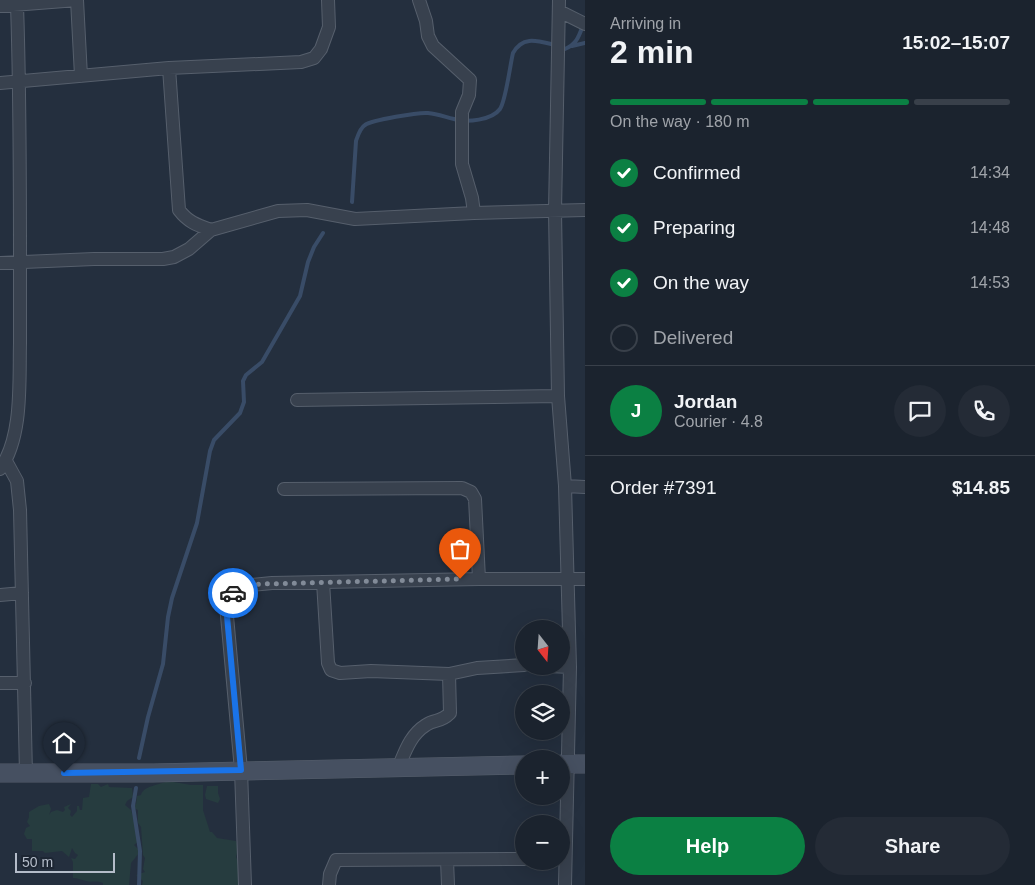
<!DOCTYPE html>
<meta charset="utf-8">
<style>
body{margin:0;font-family:Arial,sans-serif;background:#242b36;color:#f1f3f6;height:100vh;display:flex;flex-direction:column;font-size:19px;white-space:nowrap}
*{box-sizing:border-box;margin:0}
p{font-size:16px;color:#a0a4aa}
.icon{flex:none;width:28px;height:28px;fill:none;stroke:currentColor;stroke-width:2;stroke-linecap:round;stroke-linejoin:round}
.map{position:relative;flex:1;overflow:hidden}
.panel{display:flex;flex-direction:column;background:#1b232e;width:450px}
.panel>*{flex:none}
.needle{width:32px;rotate:163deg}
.controls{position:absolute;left:515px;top:620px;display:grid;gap:10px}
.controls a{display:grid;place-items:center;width:55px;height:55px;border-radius:50%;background:#1b232e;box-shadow:0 5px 20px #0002,0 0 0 1px #39404a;font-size:25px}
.scale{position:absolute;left:15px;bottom:12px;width:100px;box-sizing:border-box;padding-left:5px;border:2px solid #b4bcc9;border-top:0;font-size:14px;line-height:18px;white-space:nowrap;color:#b4bcc9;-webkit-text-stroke:4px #1d2633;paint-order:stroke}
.pin{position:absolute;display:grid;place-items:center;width:42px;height:42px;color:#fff;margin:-51px -21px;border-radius:50% 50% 50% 0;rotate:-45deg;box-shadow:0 0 5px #0007}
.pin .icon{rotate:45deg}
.courier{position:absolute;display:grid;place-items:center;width:50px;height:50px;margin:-25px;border:4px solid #1a73e8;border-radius:50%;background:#fff;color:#222;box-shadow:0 1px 6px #0007}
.head em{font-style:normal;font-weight:800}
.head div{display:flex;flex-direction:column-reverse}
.head{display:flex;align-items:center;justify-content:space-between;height:85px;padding:0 25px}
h1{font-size:32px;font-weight:800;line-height:38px}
.bar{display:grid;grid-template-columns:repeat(4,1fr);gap:8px 5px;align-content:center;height:60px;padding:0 25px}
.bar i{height:6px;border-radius:4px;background:#39404a}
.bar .selected{background:#0b8043}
.bar p{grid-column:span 4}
.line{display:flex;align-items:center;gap:12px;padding:0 25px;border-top:1px solid #39404a}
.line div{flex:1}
.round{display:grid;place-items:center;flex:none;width:52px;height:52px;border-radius:26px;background:#242b36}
ol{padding:0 25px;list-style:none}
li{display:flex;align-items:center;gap:15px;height:55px}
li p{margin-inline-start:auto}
li .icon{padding:5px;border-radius:50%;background:#0b8043;color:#fff;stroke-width:4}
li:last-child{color:#a0a4aa}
li i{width:28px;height:28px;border:2px solid #39404a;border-radius:50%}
.primary-button{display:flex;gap:10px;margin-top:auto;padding:10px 25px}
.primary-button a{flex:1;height:58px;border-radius:30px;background:#0b8043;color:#fff;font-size:20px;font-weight:800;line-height:58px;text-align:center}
.primary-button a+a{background:#242b36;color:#f1f3f6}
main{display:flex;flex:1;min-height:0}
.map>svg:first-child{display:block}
</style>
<main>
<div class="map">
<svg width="585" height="885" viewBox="0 0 585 885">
<rect width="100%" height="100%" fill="#242f3e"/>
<path fill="#263c3f" d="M 168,781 L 191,785 L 203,785 L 203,810 L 210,832 L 212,832 L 217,838 L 236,841 C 239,847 238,851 236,857 L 239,863 L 242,885 L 142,885 L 143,881 L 136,875 L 145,872 L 143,869 L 145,858 L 143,855 L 141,827 L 138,823 L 138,810 L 132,807 L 136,804 L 137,796 L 141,795 C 143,786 159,785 168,781 Z
M 91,784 L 98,784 L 101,787 L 108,784 L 109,787 L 132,788 L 133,797 L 127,801 L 125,805 L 131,810 L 134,821 L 136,822 L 139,841 L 134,845 L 138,849 L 139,853 L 131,863 L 129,885 L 103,885 L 103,883 C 95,880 92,883 86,881 C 81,880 78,878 73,878 L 73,862 L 71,858 L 75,859 L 78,855 L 75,853 L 72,848 L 69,857 L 62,851 L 45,853 L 43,851 L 32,851 L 32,839 L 27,839 L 24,834 L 26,828 L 30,826 L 27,822 L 29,817 L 29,812 L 39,806 L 49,804 L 51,809 L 49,815 L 51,812 L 57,810 L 63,812 L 65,810 L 64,807 L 71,804 L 68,808 L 71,811 L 70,815 L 72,817 L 77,811 L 77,806 L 79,806 L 80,810 L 82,810 L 83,798 L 89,797 Z
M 207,786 L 218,786 L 218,793 L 220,799 L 218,803 L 206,799 L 205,795 Z"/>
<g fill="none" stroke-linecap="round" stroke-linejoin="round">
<path stroke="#394c67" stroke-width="4" d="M 572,46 L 585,43
M 562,47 L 565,49 C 577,44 579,36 583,25
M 352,202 L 356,141 C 358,135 360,128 365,125 C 372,120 419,112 428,113 C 438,114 445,117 454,119 C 467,123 492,120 500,109 C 506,100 510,65 513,53 C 523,35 538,41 555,45
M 139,758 L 148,717 L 163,664 L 168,617 L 172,598 L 197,523 L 210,451 L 214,440 L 240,413 L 244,402 L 243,381 L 246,375 L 262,362 L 300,296 L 308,262 L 314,247 L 323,233
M 136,788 L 133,806 L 140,851 L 139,885"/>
<defs>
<path id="street" d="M 77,0 L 81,76
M 419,0 L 426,21 L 428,36 L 433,46 L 470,80 L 469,95 L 462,112 L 462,164 L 472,198 L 474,213
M 559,0 L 555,211 L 558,396 L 565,486 L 570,667 L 565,885
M 0,6 L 77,0
M 559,11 L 585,24
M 169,68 L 179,210 C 188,222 197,225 211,230
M 0,83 L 169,68 L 301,62 L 314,58 L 321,49 L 329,27 L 328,0
M 0,263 L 94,259 L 163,259 L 174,257 L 189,249 L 211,230 L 278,211 L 307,210 L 355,219 L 474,213 L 585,210
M 297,400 L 558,396
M 6,461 L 17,481 L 20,510 L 26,774
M 0,469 C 23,437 19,382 20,343 C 20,317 20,290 20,264 C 20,177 20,91 17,5
M 565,486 L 585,487
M 284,489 L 462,488 L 471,492 L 475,499 L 479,579
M 323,582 L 328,663 L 331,670 L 340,673 L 371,671 L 449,674 L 477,668 L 524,665
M 0,595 L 22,593
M 548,666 L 570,667
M 0,683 L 25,683
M 398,768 C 405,752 410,735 426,725 C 435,718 439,724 450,713 L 449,674
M 447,860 L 448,885
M 245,885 L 241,770 L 226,605 L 233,592 L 252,585 L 272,583 L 479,579 L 585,579
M 329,885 L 330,874 L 336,860 L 524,859"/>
<path id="secondary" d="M 561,764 L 585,764
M 0,773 L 153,773 L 524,765"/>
</defs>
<use href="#street" stroke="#565f6c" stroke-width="14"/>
<use href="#secondary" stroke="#565f6c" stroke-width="19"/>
<use href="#street" stroke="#38414e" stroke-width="12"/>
<use href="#secondary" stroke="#465061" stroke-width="18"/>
</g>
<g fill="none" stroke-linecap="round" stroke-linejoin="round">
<path stroke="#828b98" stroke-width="5" stroke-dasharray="0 9" d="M 233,593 L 252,585 L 262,584 L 460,579"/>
<path stroke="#1a73e8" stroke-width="6" d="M 64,773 L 241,770 L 226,605 L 233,593"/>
</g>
</svg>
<div class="controls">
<a><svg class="needle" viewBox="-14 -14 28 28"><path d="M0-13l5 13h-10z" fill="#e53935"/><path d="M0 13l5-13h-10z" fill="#a0a4aa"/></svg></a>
<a><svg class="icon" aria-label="layers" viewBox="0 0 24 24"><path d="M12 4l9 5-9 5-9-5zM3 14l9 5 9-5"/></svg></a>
<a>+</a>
<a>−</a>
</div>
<div class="scale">50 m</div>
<div class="pin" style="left:460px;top:579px;background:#ea580c"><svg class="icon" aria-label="bag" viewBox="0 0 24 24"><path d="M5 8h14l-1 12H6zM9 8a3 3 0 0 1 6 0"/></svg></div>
<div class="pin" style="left:64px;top:773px;background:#1f2937"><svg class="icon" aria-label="home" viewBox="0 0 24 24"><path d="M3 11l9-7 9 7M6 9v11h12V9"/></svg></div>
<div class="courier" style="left:233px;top:593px"><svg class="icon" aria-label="car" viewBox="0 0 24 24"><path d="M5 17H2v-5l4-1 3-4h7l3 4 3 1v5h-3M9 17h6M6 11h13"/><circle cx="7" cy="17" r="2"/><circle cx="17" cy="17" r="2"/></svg></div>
</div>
<section class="panel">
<div class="head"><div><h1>2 min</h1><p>Arriving in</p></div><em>15:02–15:07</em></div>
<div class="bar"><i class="selected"></i><i class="selected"></i><i class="selected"></i><i></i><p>On the way · 180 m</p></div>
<ol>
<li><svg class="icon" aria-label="check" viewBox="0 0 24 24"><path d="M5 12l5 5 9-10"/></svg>Confirmed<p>14:34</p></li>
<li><svg class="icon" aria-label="check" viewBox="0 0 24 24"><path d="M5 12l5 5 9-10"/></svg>Preparing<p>14:48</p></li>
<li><svg class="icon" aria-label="check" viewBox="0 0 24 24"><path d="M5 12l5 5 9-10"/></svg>On the way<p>14:53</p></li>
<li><i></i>Delivered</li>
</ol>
<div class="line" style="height:90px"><b class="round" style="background:#0b8043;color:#fff">J</b><div><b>Jordan</b><p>Courier · 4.8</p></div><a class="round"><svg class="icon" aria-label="chat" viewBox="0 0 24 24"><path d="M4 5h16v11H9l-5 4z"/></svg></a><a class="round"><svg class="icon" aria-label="phone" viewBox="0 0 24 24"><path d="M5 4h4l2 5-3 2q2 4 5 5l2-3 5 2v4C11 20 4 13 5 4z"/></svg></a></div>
<div class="line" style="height:65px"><div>Order #7391</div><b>$14.85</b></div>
<div class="primary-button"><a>Help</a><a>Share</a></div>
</section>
</main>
